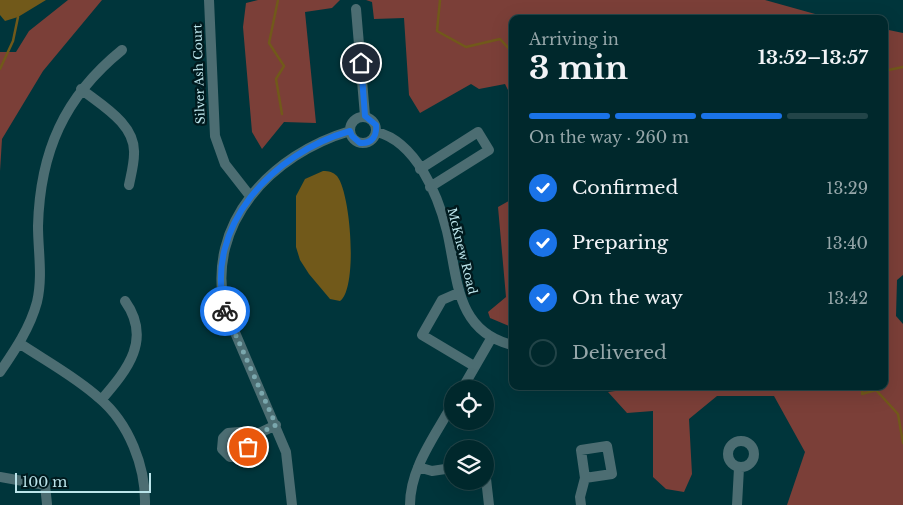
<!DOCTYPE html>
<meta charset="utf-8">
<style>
body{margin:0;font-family:"Libre Baskerville",serif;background:#0a3034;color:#f1f3f6;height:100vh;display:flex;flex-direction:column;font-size:19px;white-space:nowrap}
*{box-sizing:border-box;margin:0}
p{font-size:16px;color:#95a6a9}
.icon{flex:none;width:28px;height:28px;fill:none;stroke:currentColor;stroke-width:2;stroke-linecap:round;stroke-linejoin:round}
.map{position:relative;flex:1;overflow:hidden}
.drawer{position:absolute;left:509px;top:15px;width:379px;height:375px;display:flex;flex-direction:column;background:#00282c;border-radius:10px;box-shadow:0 5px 20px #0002,0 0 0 1px #224448}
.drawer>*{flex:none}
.controls{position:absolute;left:444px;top:380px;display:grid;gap:10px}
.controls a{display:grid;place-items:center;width:50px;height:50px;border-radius:50%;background:#00282c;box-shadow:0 5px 20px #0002,0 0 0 1px #224448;font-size:25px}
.scale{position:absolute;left:15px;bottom:12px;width:136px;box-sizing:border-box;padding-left:5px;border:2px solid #bbe4ea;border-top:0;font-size:14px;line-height:18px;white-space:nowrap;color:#bbe4ea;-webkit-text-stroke:4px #001a1e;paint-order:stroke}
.pin{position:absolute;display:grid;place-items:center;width:42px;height:42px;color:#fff;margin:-21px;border:2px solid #fff;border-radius:50%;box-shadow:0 1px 5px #0007}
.courier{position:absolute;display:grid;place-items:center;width:50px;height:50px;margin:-25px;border:4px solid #1a73e8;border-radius:50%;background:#fff;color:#222;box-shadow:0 1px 6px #0007}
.summary em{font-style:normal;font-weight:800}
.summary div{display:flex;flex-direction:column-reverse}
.summary{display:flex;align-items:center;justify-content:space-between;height:85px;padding:0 20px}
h1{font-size:32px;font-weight:800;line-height:38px}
.bar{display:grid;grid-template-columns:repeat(4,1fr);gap:8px 5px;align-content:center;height:60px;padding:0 20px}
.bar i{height:6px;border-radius:4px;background:#224448}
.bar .current{background:#1a73e8}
.bar p{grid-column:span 4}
ol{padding:0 20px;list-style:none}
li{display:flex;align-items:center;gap:15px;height:55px}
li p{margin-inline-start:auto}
li .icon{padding:5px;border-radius:50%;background:#1a73e8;color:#fff;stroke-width:4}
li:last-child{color:#95a6a9}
li i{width:28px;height:28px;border:2px solid #224448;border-radius:50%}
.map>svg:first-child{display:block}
</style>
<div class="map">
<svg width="903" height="505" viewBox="0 0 903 505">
<rect width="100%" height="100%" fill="#00353b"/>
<path fill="#7b3f38" d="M 68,0 L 105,0 L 102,0 L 43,71 L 2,139 L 0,171 L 0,52 L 16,52 L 29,31 Z
M 258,0 L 340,0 L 332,8 L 305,12 L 316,123 L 284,122 L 262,149 L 252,132 L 243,27 L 246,3 Z
M 366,0 L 765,0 L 833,19 L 512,19 L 512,98 L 505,84 L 479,89 L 471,84 L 420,113 L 409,95 L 404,18 L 374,19 L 372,2 Z
M 884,29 L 903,33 L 903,275 L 897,280 L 896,316 L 903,324 L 903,505 L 787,505 L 805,452 L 774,396 L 717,396 L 689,419 L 692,474 L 684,492 L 666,489 L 653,477 L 653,411 L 627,413 L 608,392 L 652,386 L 884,386 Z
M 512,199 L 512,317 L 509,326 L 490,318 L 488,312 L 506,297 L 498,207 Z"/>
<path fill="#71591a" d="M 0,0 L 46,0 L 18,17 L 5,21 L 0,15 Z
M 323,171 C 329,171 333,172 337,176 C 351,193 358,289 340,301 L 330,299 L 309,274 L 300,260 L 296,247 L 296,196 L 305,179 Z"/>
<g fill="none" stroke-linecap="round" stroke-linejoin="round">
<path stroke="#71591a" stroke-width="2.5" d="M 278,0 L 269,43 L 284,66 L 276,79 L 282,114
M 440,0 L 437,31 L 466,47 L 500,39 L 512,52
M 0,69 L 13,41 L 18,17
M 884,71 L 903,67
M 863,386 L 862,394 L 876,390 L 898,414 L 903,443"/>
<path stroke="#4c6d72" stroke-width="10" d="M 209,0 L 215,136 L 225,164 L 250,196
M 356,9 L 365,116
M 81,89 C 101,105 136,124 134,154 C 134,164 131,175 129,185
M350 130a13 13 0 1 1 26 0a13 13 0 1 1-26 0Z
M 377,132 C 416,142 438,195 447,231 C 458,278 455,331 512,345
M 420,169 L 478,132 L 489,150 L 430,187
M 458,293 L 442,300 L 422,335 L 474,366
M 19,343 C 46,361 76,377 99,398 C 129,423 146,467 145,505
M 0,372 C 15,350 30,328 37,302 C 43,276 38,251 38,226 C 40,152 64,97 122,50
M 462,389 L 492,337
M 102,399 C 128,369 152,339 125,301
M 247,439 L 248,447 L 242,456 L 230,457 L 222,449 L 223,438 L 228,433 L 239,432 L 247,439 L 276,425
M728 454a13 13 0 1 1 26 0a13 13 0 1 1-26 0Z
M 418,467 L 432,471 L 452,468
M 485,470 L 489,505
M 0,477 L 45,485 L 47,504
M 292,505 L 286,452 L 225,309 C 205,223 272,154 350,131
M 410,505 C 410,468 435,436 452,405
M 581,505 L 580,497 L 585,478 L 581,450 L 607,446 L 612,474 L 585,478
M 737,505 L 739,468"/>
</g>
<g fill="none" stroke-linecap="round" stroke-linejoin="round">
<path stroke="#7aa7ad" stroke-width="5" stroke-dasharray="0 9" d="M 225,311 L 276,425 L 247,439 L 248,447"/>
<path stroke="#1a73e8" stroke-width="6" d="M 225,311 C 203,226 273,153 350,131 L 352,136 L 360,143 C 372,144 377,136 376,125 L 365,116 L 361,63"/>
</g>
<g text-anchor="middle" stroke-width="5" stroke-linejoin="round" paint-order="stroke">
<g font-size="12" fill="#bbe4ea" stroke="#001a1e">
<text transform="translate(199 74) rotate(-92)" y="4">Silver Ash Court</text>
<text transform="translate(462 251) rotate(76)" y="4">McKnew Road</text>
</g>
</g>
</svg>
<div class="controls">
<a><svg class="icon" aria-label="locate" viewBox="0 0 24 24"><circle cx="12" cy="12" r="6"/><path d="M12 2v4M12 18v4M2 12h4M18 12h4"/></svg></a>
<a><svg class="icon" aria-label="layers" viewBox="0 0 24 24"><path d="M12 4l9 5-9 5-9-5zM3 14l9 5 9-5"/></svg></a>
</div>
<div class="scale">100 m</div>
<div class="pin" style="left:248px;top:447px;background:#ea580c"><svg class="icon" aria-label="bag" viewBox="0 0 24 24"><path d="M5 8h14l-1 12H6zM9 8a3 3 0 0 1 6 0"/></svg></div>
<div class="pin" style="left:361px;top:63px;background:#1f2937"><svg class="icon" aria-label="home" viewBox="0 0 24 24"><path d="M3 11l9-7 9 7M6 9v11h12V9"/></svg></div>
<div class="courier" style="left:225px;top:311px"><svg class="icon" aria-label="bike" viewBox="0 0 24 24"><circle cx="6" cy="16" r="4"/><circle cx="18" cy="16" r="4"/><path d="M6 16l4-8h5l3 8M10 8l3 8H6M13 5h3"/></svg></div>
<section class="drawer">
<div class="summary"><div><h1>3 min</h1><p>Arriving in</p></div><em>13:52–13:57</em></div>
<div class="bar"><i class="current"></i><i class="current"></i><i class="current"></i><i></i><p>On the way · 260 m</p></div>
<ol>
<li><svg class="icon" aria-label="check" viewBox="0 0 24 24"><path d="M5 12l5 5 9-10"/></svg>Confirmed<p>13:29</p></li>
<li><svg class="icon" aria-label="check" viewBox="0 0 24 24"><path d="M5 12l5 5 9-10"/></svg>Preparing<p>13:40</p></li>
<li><svg class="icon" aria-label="check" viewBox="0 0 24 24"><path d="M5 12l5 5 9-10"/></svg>On the way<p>13:42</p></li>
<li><i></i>Delivered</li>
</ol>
</section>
</div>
